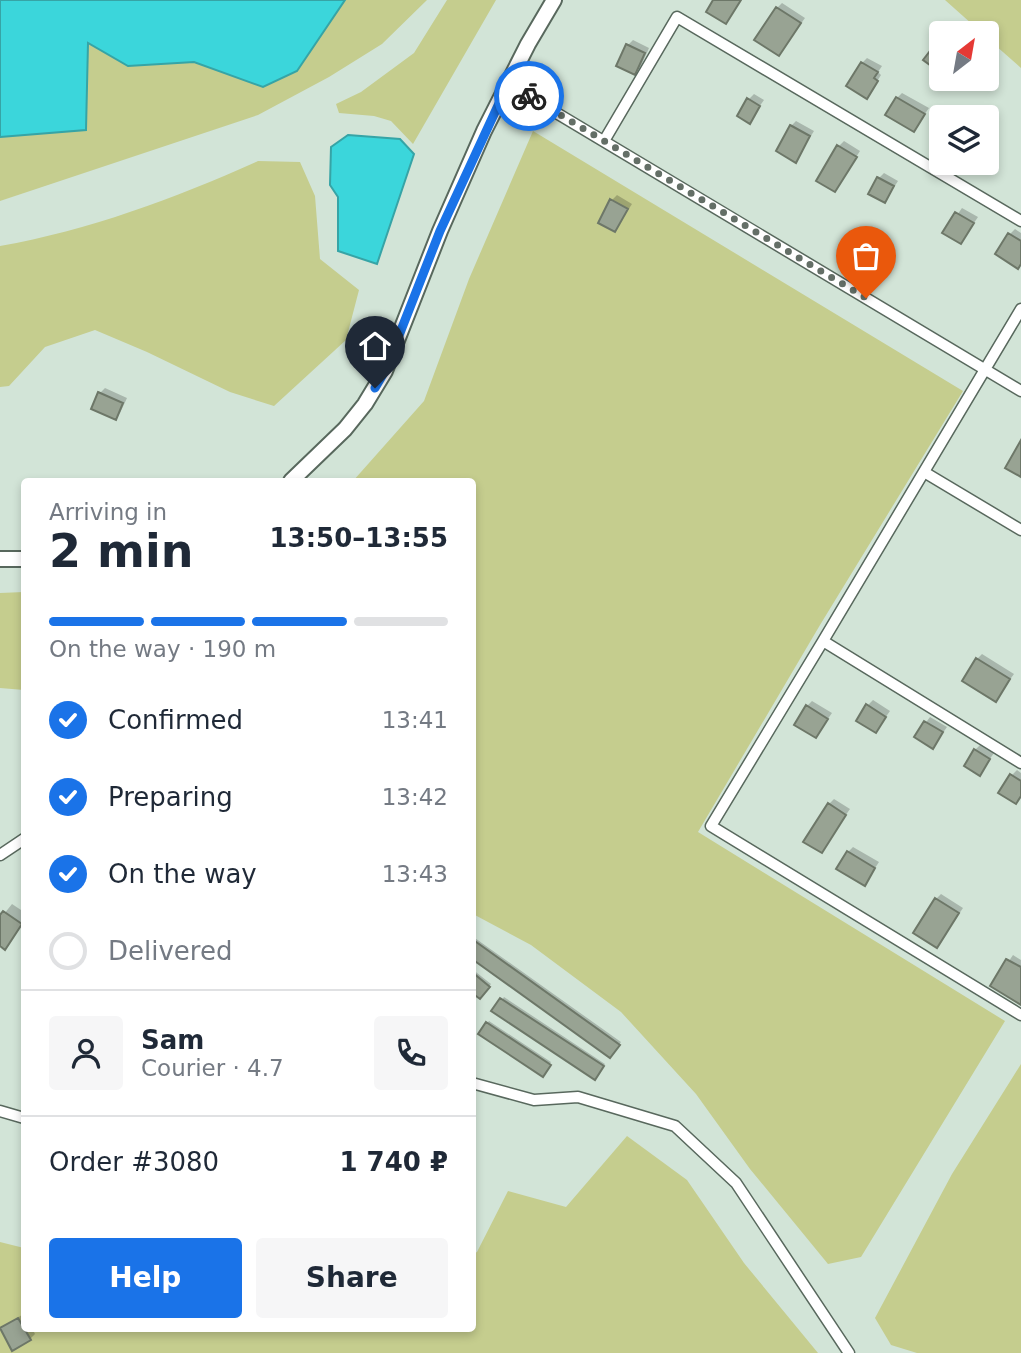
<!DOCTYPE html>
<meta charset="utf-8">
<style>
body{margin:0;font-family:"DejaVu Sans",sans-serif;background:#f6f6f7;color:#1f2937;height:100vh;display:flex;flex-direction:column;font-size:26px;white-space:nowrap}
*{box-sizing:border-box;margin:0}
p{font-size:23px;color:#747a83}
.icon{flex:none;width:38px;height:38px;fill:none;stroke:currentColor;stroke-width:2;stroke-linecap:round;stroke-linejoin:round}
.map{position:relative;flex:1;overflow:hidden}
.sheet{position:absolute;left:21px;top:478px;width:455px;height:854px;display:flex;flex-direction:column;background:#fff;border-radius:7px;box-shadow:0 4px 10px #0003}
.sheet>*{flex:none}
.needle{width:46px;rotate:31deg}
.tools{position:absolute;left:929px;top:21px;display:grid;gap:14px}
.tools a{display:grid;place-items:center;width:70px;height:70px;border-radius:7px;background:#fff;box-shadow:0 4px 10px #0003;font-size:35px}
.pin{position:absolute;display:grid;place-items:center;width:60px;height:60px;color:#fff;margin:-72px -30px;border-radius:50% 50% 50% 0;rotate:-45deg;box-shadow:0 0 7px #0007}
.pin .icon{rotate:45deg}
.courier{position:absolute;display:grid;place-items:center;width:70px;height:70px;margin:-35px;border:5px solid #1a73e8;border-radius:50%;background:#fff;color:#222;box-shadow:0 2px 9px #0007}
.overview em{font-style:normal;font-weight:600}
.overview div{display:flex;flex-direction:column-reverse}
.overview{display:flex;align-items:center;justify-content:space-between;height:119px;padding:0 28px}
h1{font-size:46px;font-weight:600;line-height:52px}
.bar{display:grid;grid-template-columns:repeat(4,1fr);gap:10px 7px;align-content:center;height:84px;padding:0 28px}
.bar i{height:9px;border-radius:5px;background:#e0e1e3}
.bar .selected{background:#1a73e8}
.bar p{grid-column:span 4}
.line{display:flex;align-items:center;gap:18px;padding:0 28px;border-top:2px solid #e0e1e3}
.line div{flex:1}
.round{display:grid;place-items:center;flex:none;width:74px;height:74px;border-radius:7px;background:#f6f6f7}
ol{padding:0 28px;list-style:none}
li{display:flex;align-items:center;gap:21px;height:77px}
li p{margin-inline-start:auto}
li .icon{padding:7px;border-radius:50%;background:#1a73e8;color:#fff;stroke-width:4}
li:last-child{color:#747a83}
li i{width:38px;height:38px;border:4px solid #e0e1e3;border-radius:50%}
.primary-button{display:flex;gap:14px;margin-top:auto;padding:14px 28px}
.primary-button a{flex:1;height:80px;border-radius:7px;background:#1a73e8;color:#fff;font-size:28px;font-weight:600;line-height:80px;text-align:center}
.primary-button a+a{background:#f6f6f7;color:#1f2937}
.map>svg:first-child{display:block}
</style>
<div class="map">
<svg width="1021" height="1353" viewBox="0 0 1021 1353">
<rect width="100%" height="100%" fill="#d2e4d7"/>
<path fill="#c5cd8e" d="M 345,0 L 427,0 L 382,44 L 329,77 L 258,115 L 0,201 L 0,137 L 86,130 L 88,42 L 128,66 L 194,62 L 263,87 L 297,71 Z
M 447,0 L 496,0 L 413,144 L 391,121 L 374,116 L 339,113 L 336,104 L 361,92 L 414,53 Z
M 945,0 L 1021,0 L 1021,68 L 987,38 L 987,33 L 982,33 Z
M 533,131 L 963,391 L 820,625 L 698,832 L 1005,1021 L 861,1257 L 828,1264 L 750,1169 L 696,1094 L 621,1012 L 531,945 L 473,914 L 472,481 L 353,481 L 424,401 L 469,279 Z
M 258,161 L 300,162 L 315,196 L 320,259 L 359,290 L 346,340 L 274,406 L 230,392 L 147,352 L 95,330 L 45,347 L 9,386 L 0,387 L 0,246 C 89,230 176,198 258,161 Z
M 24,592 L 24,690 L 0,688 L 0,593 Z
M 1021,1064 L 1021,1353 L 917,1353 L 891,1345 L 875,1318 L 952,1174 Z
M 627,1136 L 687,1180 L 744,1263 L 818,1353 L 0,1353 L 0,1242 L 24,1248 L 24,1328 L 472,1328 L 473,1254 L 477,1252 L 508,1191 L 566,1207 Z"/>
<path fill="#3bd6db" stroke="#36a4a6" stroke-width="2" d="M 0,0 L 345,0 L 297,71 L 263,87 L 194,62 L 128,66 L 88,43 L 86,130 L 0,137 Z
M 348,135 L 400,139 L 414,154 L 377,264 L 338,251 L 338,197 L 330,185 L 331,147 Z"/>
<path fill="#0003" d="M 782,3 L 805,18 L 779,54 L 777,8 Z
M 633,40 L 649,48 L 640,68 L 634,73 L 628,45 Z
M 867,58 L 882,66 L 878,72 L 881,75 L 871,91 L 862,63 Z
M 902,93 L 929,108 L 914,129 L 897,98 Z
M 754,94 L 764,100 L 749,121 L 749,99 Z
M 796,121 L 814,131 L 796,160 L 791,126 Z
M 844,141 L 860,151 L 835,190 L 839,146 Z
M 884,173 L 898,181 L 885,201 L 879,178 Z
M 617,195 L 632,204 L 615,230 L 612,200 Z
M 962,208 L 978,217 L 961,242 L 945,232 Z
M 1015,229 L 1021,233 L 1021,263 L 1010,234 Z
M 105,388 L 127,398 L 120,413 L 115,418 L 100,393 Z
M 982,654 L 1014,674 L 995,700 L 977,659 Z
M 873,700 L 890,711 L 876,731 L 868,705 Z
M 812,701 L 832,713 L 816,736 L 807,706 Z
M 930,717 L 947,727 L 937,741 L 916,736 Z
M 980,745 L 994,753 L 980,773 L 975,750 Z
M 1017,770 L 1021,773 L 1021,796 L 1015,802 L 1012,775 Z
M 834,799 L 850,809 L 821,851 L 829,804 Z
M 853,847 L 879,862 L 865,883 L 848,852 Z
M 941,894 L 963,908 L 937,946 L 936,899 Z
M 12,904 L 24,912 L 24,922 L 5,948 L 0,944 L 0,919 Z
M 472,936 L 621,1042 L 612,1054 L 472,957 Z
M 1013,955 L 1021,960 L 1021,1003 L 992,986 Z
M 472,969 L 491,984 L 480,997 L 472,991 Z
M 504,997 L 605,1064 L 597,1076 L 494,1011 Z
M 489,1021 L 551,1062 L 544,1073 L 480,1033 Z
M 23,1314 L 24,1328 L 32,1328 L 35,1334 L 30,1339 L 2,1329 Z"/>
<path fill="#98a393" stroke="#6d7768" stroke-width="2" d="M 713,0 L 741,0 L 726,24 L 706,12 Z
M 776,7 L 801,23 L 779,56 L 754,40 Z
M 940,38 L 942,39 L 941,73 L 923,60 Z
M 626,44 L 645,53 L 635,75 L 616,66 Z
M 861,62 L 878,72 L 874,78 L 878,81 L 867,99 L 846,86 Z
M 896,97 L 925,114 L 914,132 L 885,115 Z
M 747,98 L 760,106 L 750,124 L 737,116 Z
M 790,125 L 810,136 L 796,163 L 776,151 Z
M 837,145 L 857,157 L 835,192 L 816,181 Z
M 877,177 L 894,186 L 885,203 L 868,194 Z
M 610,199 L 628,209 L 615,232 L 598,223 Z
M 955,212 L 974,223 L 961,244 L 942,233 Z
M 1008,233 L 1021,241 L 1021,264 L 1018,269 L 995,254 Z
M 98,392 L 123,403 L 116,420 L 91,409 Z
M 1021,440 L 1021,477 L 1005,468 Z
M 976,658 L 1010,679 L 996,702 L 962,681 Z
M 866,704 L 886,717 L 876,733 L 856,721 Z
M 806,705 L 828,719 L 816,738 L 794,725 Z
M 924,721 L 943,732 L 933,749 L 914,737 Z
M 974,749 L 990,759 L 980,776 L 964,766 Z
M 1010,774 L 1021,781 L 1021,796 L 1016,804 L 998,793 Z
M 828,803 L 846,815 L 822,853 L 803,842 Z
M 847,851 L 875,868 L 865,886 L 836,869 Z
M 935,898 L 959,913 L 937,948 L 913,933 Z
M 3,911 L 22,924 L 5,950 L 0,946 L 0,915 Z
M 472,939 L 620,1045 L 610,1058 L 472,959 Z
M 1006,959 L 1021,967 L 1021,1005 L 990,986 Z
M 472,972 L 490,987 L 480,999 L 472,993 Z
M 500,998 L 604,1066 L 595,1080 L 491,1011 Z
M 486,1022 L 551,1065 L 543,1077 L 478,1034 Z
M 18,1318 L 31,1340 L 12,1351 L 0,1328 Z"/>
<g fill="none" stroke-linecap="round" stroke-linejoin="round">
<defs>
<path id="street" d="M 508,84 L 1021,391
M 604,141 L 677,17 L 1021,221
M 924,472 L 1021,530
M 823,641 L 1021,309
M 1021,763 L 823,641 L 711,826 L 1021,1015
M 0,855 L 24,839
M 472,1083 L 534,1100 L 578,1097 L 675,1126 L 736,1183 L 849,1353
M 0,1111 L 24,1118"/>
<path id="secondary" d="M 291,481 L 345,429 L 365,404 L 385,371 L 440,231 L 484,131 L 528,44 L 554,0
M 0,559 L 24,559"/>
</defs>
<use href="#street" stroke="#58685d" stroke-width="13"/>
<use href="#secondary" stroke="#58685d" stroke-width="18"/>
<use href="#street" stroke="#fff" stroke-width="10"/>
<use href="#secondary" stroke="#fff" stroke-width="14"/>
</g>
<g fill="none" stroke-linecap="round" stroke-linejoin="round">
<path stroke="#646f67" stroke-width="7" stroke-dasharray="0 12.6" d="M 529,96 L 866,298"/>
<path stroke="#1a73e8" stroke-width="9" d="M 375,388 L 385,371 L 440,231 L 508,84 L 529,96"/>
</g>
</svg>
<div class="tools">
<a><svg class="needle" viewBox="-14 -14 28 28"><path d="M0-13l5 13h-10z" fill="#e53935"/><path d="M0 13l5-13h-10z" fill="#747a83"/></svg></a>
<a><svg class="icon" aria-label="layers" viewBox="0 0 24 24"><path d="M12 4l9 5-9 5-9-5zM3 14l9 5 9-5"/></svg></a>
</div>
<div class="pin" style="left:866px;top:298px;background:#ea580c"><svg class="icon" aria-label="bag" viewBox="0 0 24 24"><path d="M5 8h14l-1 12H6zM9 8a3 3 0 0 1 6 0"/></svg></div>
<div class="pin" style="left:375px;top:388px;background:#1f2937"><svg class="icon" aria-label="home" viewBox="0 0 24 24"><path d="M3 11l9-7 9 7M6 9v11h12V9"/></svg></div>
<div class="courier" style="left:529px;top:96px"><svg class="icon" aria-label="bike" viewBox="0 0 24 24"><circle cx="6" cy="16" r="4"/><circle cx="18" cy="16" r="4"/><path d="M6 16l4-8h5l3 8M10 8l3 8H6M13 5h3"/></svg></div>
<section class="sheet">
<div class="overview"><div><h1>2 min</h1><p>Arriving in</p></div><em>13:50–13:55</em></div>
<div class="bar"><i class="selected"></i><i class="selected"></i><i class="selected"></i><i></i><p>On the way · 190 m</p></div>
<ol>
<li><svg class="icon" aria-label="check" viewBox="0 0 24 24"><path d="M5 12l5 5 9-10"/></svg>Confirmed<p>13:41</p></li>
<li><svg class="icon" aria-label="check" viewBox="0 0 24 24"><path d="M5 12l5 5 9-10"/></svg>Preparing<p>13:42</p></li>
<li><svg class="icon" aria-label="check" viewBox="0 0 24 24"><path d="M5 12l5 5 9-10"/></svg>On the way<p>13:43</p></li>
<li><i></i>Delivered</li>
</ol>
<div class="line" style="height:126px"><a class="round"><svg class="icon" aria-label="person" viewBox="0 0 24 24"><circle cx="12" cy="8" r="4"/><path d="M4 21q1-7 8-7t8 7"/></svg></a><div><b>Sam</b><p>Courier · 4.7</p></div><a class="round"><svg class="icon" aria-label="phone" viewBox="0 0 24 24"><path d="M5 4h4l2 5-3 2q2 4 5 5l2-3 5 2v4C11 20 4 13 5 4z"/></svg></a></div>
<div class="line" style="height:91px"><div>Order #3080</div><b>1 740 ₽</b></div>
<div class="primary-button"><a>Help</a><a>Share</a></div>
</section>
</div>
